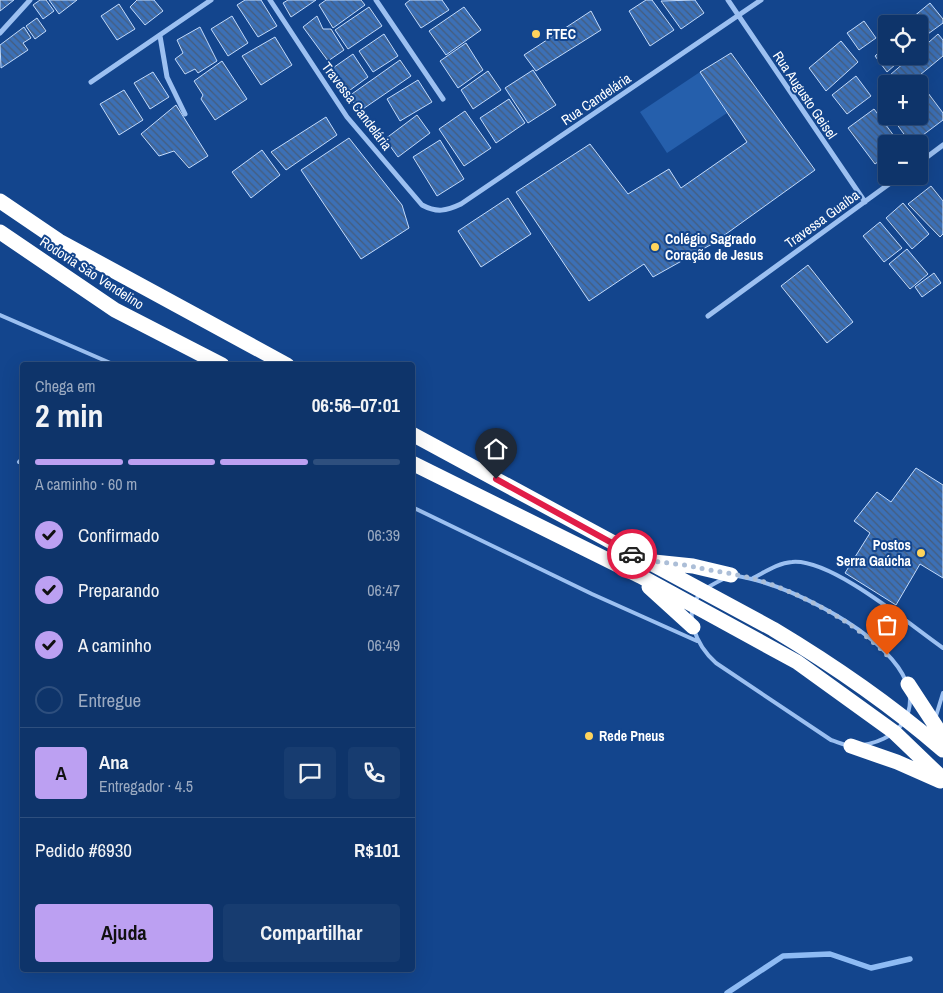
<!DOCTYPE html>
<html lang="pt">
<meta charset="utf-8">
<style>
body{margin:0;font-family:"Archivo Narrow",sans-serif;background:#173c70;color:#f1f3f6;height:100vh;display:flex;flex-direction:column;font-size:19px;white-space:nowrap}
*{box-sizing:border-box;margin:0}
p{font-size:16px;color:#9baac1}
.icon{flex:none;width:28px;height:28px;fill:none;stroke:currentColor;stroke-width:2;stroke-linecap:round;stroke-linejoin:round}
.map{position:relative;flex:1;overflow:hidden}
.side{position:absolute;left:20px;top:362px;width:395px;height:610px;display:flex;flex-direction:column;background:#0e346a;border-radius:5px;box-shadow:0 5px 20px #0002,0 0 0 1px #2e4f7e}
.side>*{flex:none}
.controls{position:absolute;left:878px;top:15px;display:grid;gap:10px}
.controls a{display:grid;place-items:center;width:50px;height:50px;border-radius:5px;background:#0e346a;box-shadow:0 5px 20px #0002,0 0 0 1px #2e4f7e;font-size:25px}
.pin{position:absolute;display:grid;place-items:center;width:42px;height:42px;color:#fff;margin:-51px -21px;border-radius:50% 50% 50% 0;rotate:-45deg;box-shadow:0 0 5px #0007}
.pin .icon{rotate:45deg}
.courier{position:absolute;display:grid;place-items:center;width:50px;height:50px;margin:-25px;border:4px solid #e11d48;border-radius:50%;background:#fff;color:#222;box-shadow:0 1px 6px #0007}
.summary em{font-style:normal;font-weight:800}
.summary div{display:flex;flex-direction:column-reverse}
.summary{display:flex;align-items:center;justify-content:space-between;height:85px;padding:0 15px}
h1{font-size:32px;font-weight:800;line-height:38px}
.bar{display:grid;grid-template-columns:repeat(4,1fr);gap:8px 5px;align-content:center;height:60px;padding:0 15px}
.bar i{height:6px;border-radius:4px;background:#2e4f7e}
.bar .on{background:#bca0f2}
.bar p{grid-column:span 4}
.line{display:flex;align-items:center;gap:12px;padding:0 15px;border-top:1px solid #2e4f7e}
.line div{flex:1}
.round{display:grid;place-items:center;flex:none;width:52px;height:52px;border-radius:5px;background:#173c70}
ol{padding:0 15px;list-style:none}
li{display:flex;align-items:center;gap:15px;height:55px}
li p{margin-inline-start:auto}
li .icon{padding:5px;border-radius:50%;background:#bca0f2;color:#111;stroke-width:4}
li:last-child{color:#9baac1}
li i{width:28px;height:28px;border:2px solid #2e4f7e;border-radius:50%}
.primary-button{display:flex;gap:10px;margin-top:auto;padding:10px 15px}
.primary-button a{flex:1;height:58px;border-radius:5px;background:#bca0f2;color:#111;font-size:20px;font-weight:800;line-height:58px;text-align:center}
.primary-button a+a{background:#173c70;color:#f1f3f6}
.map>svg:first-child{display:block}
</style>
<div class="map">
<svg width="943" height="993" viewBox="0 0 943 993">
<defs>
<pattern id="building-back-hatch" width="6" height="6" patternUnits="userSpaceOnUse" patternTransform="scale(1.25)"><rect width="6" height="6" fill="#3c70b6"/><path d="M-1 5l2 2M0 0l6 6M5-1l2 2" fill="none" stroke="#455c7c"/></pattern>
</defs>
<rect width="100%" height="100%" fill="#13458d"/>
<path fill="#255fac" d="M 700,72 L 727,113 L 667,153 L 640,112 Z"/>
<g fill="none" stroke-linecap="round" stroke-linejoin="round">
<path stroke="#8ebbf4" stroke-width="5.5" d="M 727,993 L 783,956 L 830,954 L 871,968 L 910,959"/>
</g>
<path fill="url(#building-back-hatch)" stroke="#c3dbfc" d="M 0,0 L 14,0 L 0,11 Z
M 40,0 L 46,0 L 54,11 L 43,19 L 33,5 Z
M 49,0 L 77,0 L 59,14 Z
M 137,0 L 154,0 L 163,11 L 145,25 L 130,7 Z
M 245,0 L 261,0 L 277,26 L 258,37 L 237,5 Z
M 288,0 L 316,0 L 291,17 L 283,3 Z
M 326,0 L 361,0 L 365,5 L 333,28 L 319,5 Z
M 410,0 L 442,0 L 449,10 L 421,28 L 405,4 Z
M 646,0 L 652,0 L 674,30 L 650,46 L 629,11 Z
M 695,0 L 704,13 L 681,29 L 661,1 Z
M 930,3 L 943,19 L 943,23 L 921,39 L 919,36 L 919,24 L 907,22 Z
M 119,4 L 135,29 L 117,40 L 101,16 Z
M 369,7 L 382,26 L 348,49 L 335,30 Z
M 464,7 L 481,30 L 446,55 L 429,31 Z
M 591,11 L 601,30 L 536,71 L 524,55 Z
M 232,16 L 248,43 L 228,56 L 211,29 Z
M 317,16 L 323,29 L 331,29 L 344,50 L 328,61 L 303,27 Z
M 37,18 L 46,31 L 35,39 L 26,26 Z
M 864,21 L 876,38 L 859,50 L 847,33 Z
M 24,27 L 31,38 L 23,43 L 28,50 L 1,68 L 0,45 Z
M 200,27 L 217,61 L 198,73 L 195,69 L 185,74 L 175,59 L 183,53 L 177,40 Z
M 384,34 L 398,56 L 373,72 L 359,51 Z
M 938,34 L 943,40 L 943,56 L 909,84 L 886,84 L 886,86 L 883,81 L 912,56 L 919,56 L 919,51 Z
M 275,37 L 292,65 L 261,85 L 242,56 Z
M 841,41 L 858,62 L 826,91 L 809,68 Z
M 466,43 L 483,70 L 458,88 L 440,61 Z
M 886,46 L 886,56 L 905,56 L 887,72 L 875,56 Z
M 731,53 L 815,170 L 712,244 L 653,277 L 644,264 L 589,301 L 516,192 L 590,144 L 628,194 L 669,169 L 681,188 L 747,142 L 700,72 Z
M 353,54 L 368,77 L 346,93 L 330,70 Z
M 400,60 L 411,76 L 360,111 L 349,96 Z
M 222,61 L 247,99 L 215,120 L 201,99 L 203,95 L 194,81 Z
M 533,70 L 556,105 L 528,123 L 505,88 Z
M 488,71 L 501,90 L 473,109 L 461,90 Z
M 153,72 L 169,97 L 150,109 L 134,83 Z
M 856,76 L 871,96 L 847,114 L 832,95 Z
M 418,80 L 432,102 L 400,121 L 387,99 Z
M 922,85 L 943,113 L 943,120 L 911,144 L 891,116 L 919,116 L 919,87 Z
M 124,90 L 143,120 L 119,135 L 100,104 Z
M 509,99 L 525,123 L 496,143 L 480,118 Z
M 176,105 L 208,156 L 189,168 L 174,151 L 159,156 L 141,134 Z
M 874,109 L 900,144 L 886,144 L 886,156 L 875,164 L 848,128 Z
M 465,111 L 491,148 L 464,166 L 439,129 Z
M 417,115 L 430,133 L 398,157 L 385,139 Z
M 326,117 L 337,135 L 286,170 L 271,152 Z
M 349,138 L 402,205 L 409,228 L 361,259 L 301,170 Z
M 440,140 L 464,179 L 437,196 L 413,157 Z
M 262,150 L 280,175 L 251,198 L 232,172 Z
M 931,186 L 943,201 L 943,234 L 940,237 L 908,204 Z
M 508,198 L 531,234 L 481,267 L 458,231 Z
M 903,203 L 929,234 L 912,249 L 886,218 Z
M 880,222 L 902,248 L 884,262 L 863,236 Z
M 907,249 L 928,274 L 910,289 L 889,264 Z
M 808,265 L 853,322 L 827,343 L 781,286 Z
M 934,273 L 941,283 L 922,297 L 915,287 Z
M 916,468 L 943,485 L 943,578 L 920,564 L 896,605 L 845,573 L 870,533 L 854,521 L 877,492 L 891,502 Z"/>
<g fill="none" stroke-linecap="round" stroke-linejoin="round">
<path stroke="#9cc0f1" stroke-width="4" d="M 0,315 L 115,365
M 19,462 L 22,459
M 412,507 L 592,594 L 697,641
M 731,575 C 783,582 867,624 898,667 C 927,708 900,744 853,746 C 846,746 838,742 831,740 L 716,663 C 698,647 679,612 703,591 C 711,584 722,580 731,575 Z
M 753,578 C 765,572 778,563 792,562 C 831,558 910,625 943,648
M 936,716 L 943,693"/>
<path stroke="#9cc0f1" stroke-width="5" d="M 270,0 L 347,117 L 422,205 C 437,213 446,211 461,204 L 761,0
M 376,0 L 443,99
M 728,0 L 865,202
M 0,33 L 30,0
M 160,36 L 167,77 L 185,114
M 91,82 L 211,0
M 919,163 L 943,145
M 708,316 L 900,176"/>
<path stroke="#fff" stroke-width="15" d="M 0,201 L 59,241 L 287,365
M 0,232 L 115,310 L 222,365
M 412,434 L 773,629 C 833,665 890,704 943,750
M 412,463 L 640,576 L 797,662 L 894,732 L 943,779
M 654,562 L 693,566 L 731,575
M 649,587 L 693,627
M 908,684 L 943,737
M 851,746 L 897,762 L 940,781"/>
</g>
<g fill="none" stroke-linecap="round" stroke-linejoin="round">
<path stroke="#acbed7" stroke-width="5" stroke-dasharray="0 9" d="M 632,554 C 652,564 673,562 695,567 C 713,571 737,574 755,579 C 799,592 855,622 887,655"/>
<path stroke="#e11d48" stroke-width="6" d="M 496,479 L 632,554"/>
</g>
<g fill="#ffd45c" stroke="#13458d" stroke-width="2">
<circle cx="536" cy="34" r="5"/>
<circle cx="655" cy="247" r="5"/>
<circle cx="921" cy="553" r="5"/>
<circle cx="589" cy="736" r="5"/>
</g>
<g text-anchor="middle" stroke-width="4" stroke-linejoin="round" paint-order="stroke">
<g font-size="14" font-weight="bold" fill="#fff" stroke="#13458d" text-anchor="start">
<text x="546" y="39">FTEC</text>
<text x="665" y="244">Colégio Sagrado<tspan x="665" dy="16">Coração de Jesus</tspan></text>
<text x="911" y="550" text-anchor="end">Postos<tspan x="911" dy="16">Serra Gaúcha</tspan></text>
<text x="599" y="741">Rede Pneus</text>
</g>
<g font-size="14" fill="#fff" stroke="#13458d">
<text transform="translate(805 95) rotate(56)" y="5">Rua Augusto Geisel</text>
<text transform="translate(596 99) rotate(-34)" y="5">Rua Candelária</text>
<text transform="translate(357 106) rotate(53)" y="5">Travessa Candelária</text>
<text transform="translate(822 219) rotate(-36)" y="5">Travessa Guaíba</text>
<text transform="translate(92 273) rotate(33)" y="5">Rodovia São Vendelino</text>
</g>
</g>
</svg>
<div class="controls">
<a><svg class="icon" aria-label="locate" viewBox="0 0 24 24"><circle cx="12" cy="12" r="6"/><path d="M12 2v4M12 18v4M2 12h4M18 12h4"/></svg></a>
<a>+</a>
<a>−</a>
</div>
<div class="pin" style="left:887px;top:655px;background:#ea580c"><svg class="icon" aria-label="bag" viewBox="0 0 24 24"><path d="M5 8h14l-1 12H6zM9 8a3 3 0 0 1 6 0"/></svg></div>
<div class="pin" style="left:496px;top:479px;background:#1f2937"><svg class="icon" aria-label="home" viewBox="0 0 24 24"><path d="M3 11l9-7 9 7M6 9v11h12V9"/></svg></div>
<div class="courier" style="left:632px;top:554px"><svg class="icon" aria-label="car" viewBox="0 0 24 24"><path d="M5 17H2v-5l4-1 3-4h7l3 4 3 1v5h-3M9 17h6M6 11h13"/><circle cx="7" cy="17" r="2"/><circle cx="17" cy="17" r="2"/></svg></div>
<section class="side">
<div class="summary"><div><h1>2 min</h1><p>Chega em</p></div><em>06:56–07:01</em></div>
<div class="bar"><i class="on"></i><i class="on"></i><i class="on"></i><i></i><p>A caminho · 60 m</p></div>
<ol>
<li><svg class="icon" aria-label="check" viewBox="0 0 24 24"><path d="M5 12l5 5 9-10"/></svg>Confirmado<p>06:39</p></li>
<li><svg class="icon" aria-label="check" viewBox="0 0 24 24"><path d="M5 12l5 5 9-10"/></svg>Preparando<p>06:47</p></li>
<li><svg class="icon" aria-label="check" viewBox="0 0 24 24"><path d="M5 12l5 5 9-10"/></svg>A caminho<p>06:49</p></li>
<li><i></i>Entregue</li>
</ol>
<div class="line" style="height:90px"><b class="round" style="background:#bca0f2;color:#111">A</b><div><b>Ana</b><p>Entregador · 4.5</p></div><a class="round"><svg class="icon" aria-label="chat" viewBox="0 0 24 24"><path d="M4 5h16v11H9l-5 4z"/></svg></a><a class="round"><svg class="icon" aria-label="phone" viewBox="0 0 24 24"><path d="M5 4h4l2 5-3 2q2 4 5 5l2-3 5 2v4C11 20 4 13 5 4z"/></svg></a></div>
<div class="line" style="height:65px"><div>Pedido #6930</div><b>R$101</b></div>
<div class="primary-button"><a>Ajuda</a><a>Compartilhar</a></div>
</section>
</div>
